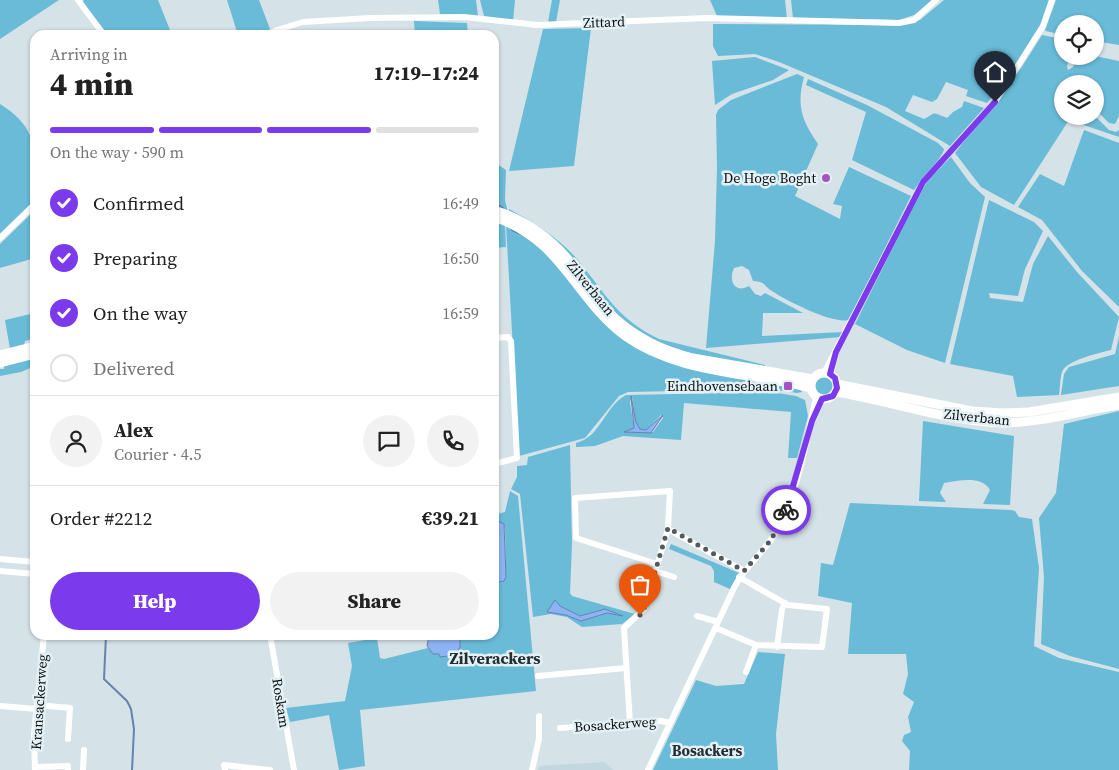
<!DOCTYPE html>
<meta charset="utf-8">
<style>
body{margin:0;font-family:"Source Serif 4",serif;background:#f2f2f2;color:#222;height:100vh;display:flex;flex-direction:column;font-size:19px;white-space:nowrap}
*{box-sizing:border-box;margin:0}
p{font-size:16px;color:#767676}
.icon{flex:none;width:28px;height:28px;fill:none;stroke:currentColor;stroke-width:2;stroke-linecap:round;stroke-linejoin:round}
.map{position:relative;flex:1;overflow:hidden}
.details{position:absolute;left:30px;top:30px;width:469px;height:610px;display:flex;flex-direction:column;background:#fff;border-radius:15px;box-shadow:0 1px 4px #0004}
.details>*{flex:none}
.controls{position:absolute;left:1054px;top:15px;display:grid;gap:10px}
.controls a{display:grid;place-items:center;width:50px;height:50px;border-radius:50%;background:#fff;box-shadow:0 1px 4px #0004;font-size:25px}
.pin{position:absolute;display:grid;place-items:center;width:42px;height:42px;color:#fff;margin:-51px -21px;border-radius:50% 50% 50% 0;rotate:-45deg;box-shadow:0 0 5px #0007}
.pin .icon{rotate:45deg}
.courier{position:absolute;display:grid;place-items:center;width:50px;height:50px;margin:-25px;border:4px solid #7c3aed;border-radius:50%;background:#fff;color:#222;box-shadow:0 1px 6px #0007}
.summary em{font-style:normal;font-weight:800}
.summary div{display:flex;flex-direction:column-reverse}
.summary{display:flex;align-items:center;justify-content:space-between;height:85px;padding:0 20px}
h1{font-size:32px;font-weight:800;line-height:38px}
.bar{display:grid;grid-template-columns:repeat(4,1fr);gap:8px 5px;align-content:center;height:60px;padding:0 20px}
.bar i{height:6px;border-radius:4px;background:#e0e0e0}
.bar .selected{background:#7c3aed}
.bar p{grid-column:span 4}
.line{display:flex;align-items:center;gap:12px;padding:0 20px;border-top:1px solid #e0e0e0}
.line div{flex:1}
.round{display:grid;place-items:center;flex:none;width:52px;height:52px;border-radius:26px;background:#f2f2f2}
ol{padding:0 20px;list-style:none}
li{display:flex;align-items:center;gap:15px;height:55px}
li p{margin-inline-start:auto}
li .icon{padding:5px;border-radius:50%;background:#7c3aed;color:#fff;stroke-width:4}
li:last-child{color:#767676}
li i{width:28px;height:28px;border:2px solid #e0e0e0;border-radius:50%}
.button{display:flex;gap:10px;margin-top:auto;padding:10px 20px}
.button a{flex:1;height:58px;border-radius:30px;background:#7c3aed;color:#fff;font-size:20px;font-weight:800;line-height:58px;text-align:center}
.button a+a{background:#f2f2f2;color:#222}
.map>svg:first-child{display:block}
</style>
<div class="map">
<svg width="1119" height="770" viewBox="0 0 1119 770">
<rect width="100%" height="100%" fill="#d5e2e7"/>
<path fill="#c2d7e0" d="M 605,762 L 613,770 L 538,770 L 539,766 Z"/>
<path fill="#69bbd8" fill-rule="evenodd" d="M 0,0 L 59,0 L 0,39 Z
M 84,0 L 158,0 L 172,35 L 108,35 L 82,2 Z
M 227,0 L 259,0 L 270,29 L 259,35 L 238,35 Z
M 438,0 L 476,0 L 478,16 L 440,14 Z
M 480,0 L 515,0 L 513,21 L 484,16 Z
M 552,0 L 560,0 L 556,22 L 548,22 Z
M 710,0 L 785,0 L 787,19 L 717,16 Z
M 791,0 L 933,0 L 914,15 L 899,20 L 793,18 Z
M 944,0 L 1051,0 C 1037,42 1013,69 987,103 L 966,96 L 968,90 L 946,82 L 937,99 L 932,102 L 913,95 L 905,111 L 924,119 C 937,113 929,111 947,118 L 953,112 L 962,107 L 964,101 L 984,108 L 950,146 L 886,107 L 779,62 L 755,54 L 718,56 L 713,46 L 713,24 L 904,25 L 920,20 Z
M 1056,0 L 1119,0 L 1119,45 L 1095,41 L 1095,24 L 1062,24 L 1062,35 L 1046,31 L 1045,30 Z
M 414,21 L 467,23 L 468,35 L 415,35 Z
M 591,28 L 574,166 L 509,171 L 543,29 Z
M 1042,35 L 1062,39 L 1062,56 L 1071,56 L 1067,66 L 1068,70 L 1073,67 L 1078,56 L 1095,56 L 1119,61 L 1119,116 L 1115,124 L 1109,123 L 1098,112 L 1095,114 L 1095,84 L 1062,84 L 1062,116 L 1095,116 L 1109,130 L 1116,132 L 1119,130 L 1119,137 L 1069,120 L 1014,205 L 981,187 L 955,153 L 1021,68 Z
M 755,57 L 789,70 L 773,80 L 732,94 L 715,105 L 712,61 Z
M 797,74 L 804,77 C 796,106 802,121 818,144 L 795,196 L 840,219 L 842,206 L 833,204 L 849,167 L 911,196 L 849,320 C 832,324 787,301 772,291 C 762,285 767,282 753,281 L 749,270 L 742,266 L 734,268 C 728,281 735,294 749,286 L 755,294 L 761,296 L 765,293 L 803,313 L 763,313 L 762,336 L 843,332 L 841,337 L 706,348 L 715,241 L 717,168 L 716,115 L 718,110 L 731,100 Z
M 808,79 L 867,105 L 938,143 L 944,149 C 944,156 920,181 914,190 L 852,160 L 866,112 L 806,85 Z
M 0,104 C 42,130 35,156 35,200 L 0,234 Z
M 1084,130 L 1119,143 L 1119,307 L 1082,271 L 1042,220 L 1018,207 L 1040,174 L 1064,186 Z
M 951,157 L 970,183 L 985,197 L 945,363 L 907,350 L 855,324 L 921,191 L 930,178 Z
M 494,162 L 506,170 L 505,200 L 508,213 L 494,208 Z
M 989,200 L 1034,222 L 1043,231 L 1025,269 L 1018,296 L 989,293 L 990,298 L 1023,302 L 1033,264 L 1048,236 L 1077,272 L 1119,317 L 1111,350 C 1100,353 1066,360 1062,372 C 1060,378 1060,388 1059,395 L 1017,397 L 1013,376 L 950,364 Z
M 509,209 C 534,223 558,237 577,259 C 606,294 616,318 659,339 L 765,365 L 765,367 L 672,351 L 616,317 L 568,259 L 509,214 Z
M 35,210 L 35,258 L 0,268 L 0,244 Z
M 494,219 L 505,224 L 506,247 L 494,248 L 494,234 L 497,233 Z
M 506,225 L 538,243 L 614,328 L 800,389 L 802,392 L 797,393 L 770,389 L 628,392 L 619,396 L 585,438 L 519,456 Z
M 35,313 L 35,321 L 31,322 L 33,339 L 25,341 L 24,346 L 10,349 L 5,320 Z
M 1119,337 L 1119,386 L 1061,395 L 1064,374 L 1069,367 L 1115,354 Z
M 35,356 L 35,366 L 21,372 L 0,376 L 0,369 L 4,369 L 4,366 Z
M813 386a10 10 0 1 1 20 0a10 10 0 1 1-20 0Z
M 771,392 L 796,396 L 805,400 L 808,416 L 797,458 L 788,458 L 791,412 L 684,403 L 681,440 L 623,436 L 595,446 L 576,447 L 576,443 C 601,437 604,407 626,395 ZM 632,397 L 636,422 L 639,429 L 646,430 L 661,415 L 663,418 L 653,432 L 625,432 L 634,428 L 630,402 Z
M 1119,411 L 1119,669 L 1070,656 L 1041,644 L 1044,577 L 1039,518 L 1056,493 L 1064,424 Z
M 923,421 L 1014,436 L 1010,505 L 983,504 L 990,490 C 981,475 959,481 944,483 L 940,493 L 946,502 L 919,501 Z
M 570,445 L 572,544 L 570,593 L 572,596 L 635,614 L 622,624 L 582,627 L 567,617 L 551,614 L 533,617 L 520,494 L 511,489 L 517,477 L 517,466 L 527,465 L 528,457 ZM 555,601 L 558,605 L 580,616 L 605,609 L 623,616 L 607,613 L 581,621 L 566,615 L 548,612 Z
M 510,491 L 518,496 L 536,691 L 360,710 L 365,766 L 339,770 L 329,715 L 290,722 L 286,708 L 345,701 L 352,666 L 348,643 L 377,638 L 380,658 L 384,659 L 428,648 L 433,654 L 460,647 L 460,635 L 494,635 L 494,583 L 497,584 L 506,572 L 505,528 L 496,522 L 494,524 L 494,515 L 505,512 Z
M 850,503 L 1011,510 L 1015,511 L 1019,517 L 1032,519 L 1039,568 L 1034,646 L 1059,658 L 1119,672 L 1119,770 L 909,770 L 910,751 L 902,741 L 904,735 L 911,732 L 908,717 L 914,702 L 903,694 L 908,674 L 906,654 L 848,654 L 852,603 L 818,596 L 821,563 L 833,565 Z
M 671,544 L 739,573 L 730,589 L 714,582 L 714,571 L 711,566 L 669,549 Z
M 758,652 L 785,654 L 776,734 L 778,770 L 653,770 L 696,680 L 716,686 L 744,684 Z"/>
<path fill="#8cb3f4" stroke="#6682b0" d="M 631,396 L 636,422 L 640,429 L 646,430 L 663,415 L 651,433 L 624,432 L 634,428 Z
M 498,521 L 504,524 L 506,577 L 504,581 L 494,583 L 494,524 Z
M 555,600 L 560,606 L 580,616 L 605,609 L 623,616 L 607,613 L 581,621 L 566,615 L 547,612 Z
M 429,635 L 460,635 L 460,647 L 456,655 L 440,657 L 439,654 L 433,654 L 427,646 Z"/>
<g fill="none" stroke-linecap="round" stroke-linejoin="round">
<path stroke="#6682b0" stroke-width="2" d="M 494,202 L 503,208
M 512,230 L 521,234
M 742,379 L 759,383
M 106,635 L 104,679 L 127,701 L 131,709 L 134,729 L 132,770"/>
<path stroke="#fff" stroke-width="6" d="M 78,0 L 104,35
M 267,35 L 277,30 L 303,22 L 370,18 L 464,17 L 537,25 L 707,18 L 899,23 L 914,20 L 936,0
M 0,238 L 35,204
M 494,338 L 508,337 L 511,341 L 517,458 L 494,464
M 824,373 L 923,182 L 995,102 L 1043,26 L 1052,0
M 831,374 L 836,353
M 813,420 L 822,399
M 668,529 L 744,571
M 0,559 L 35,562
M 0,571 L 35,574
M 655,571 L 674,577
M 697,616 L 718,622
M 716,628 L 756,645 L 822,647 L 827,609 L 788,605 L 739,577
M 270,635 L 294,770
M 777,647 L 782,609 L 785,603
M 746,672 L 756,645
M 538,676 L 626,668
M 37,705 L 70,708 L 68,739
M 0,706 L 37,709
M 630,724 L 624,628 L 644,609 L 668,529 L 670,491 L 575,498 L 576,538 L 657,564
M 560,728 L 661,721 L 670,723
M 35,767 L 68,766 L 68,770
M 35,770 L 34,734 L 44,635
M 83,770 L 84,750
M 225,770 L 224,765 L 270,770
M 532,770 L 539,739 L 539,716
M 648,770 L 735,586 C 746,565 766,551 777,530 C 798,493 807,438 816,397"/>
<path stroke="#fff" stroke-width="9" d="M 494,210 C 522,219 548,236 567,258 C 583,278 596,301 615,318 C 637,338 664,351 693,358 L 813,379
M 494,217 C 563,240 574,298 625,336 C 678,374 750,372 811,388
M 0,355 L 35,346
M 0,363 L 35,354
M811 386a13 13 0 1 1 26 0a13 13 0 1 1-26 0Z
M 837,384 L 972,411 L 1003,413 L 1029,412 L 1119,397
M 836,392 C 891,401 946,421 1002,423 C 1041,423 1080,411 1119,405"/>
</g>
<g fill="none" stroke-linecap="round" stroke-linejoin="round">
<path stroke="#525a5d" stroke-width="5" stroke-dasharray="0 9" d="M 640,615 L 644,609 L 668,528 L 744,571 L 771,540 L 786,510"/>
<path stroke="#7c3aed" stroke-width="6" d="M 786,510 L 812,421 L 822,399 L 833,396 L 837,388 L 835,378 L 830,374 L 836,352 L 923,182 L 995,102"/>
</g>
<g fill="#a653c3" stroke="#e3f0f5" stroke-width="2">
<circle cx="826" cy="178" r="5"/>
<rect x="783" y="381" width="10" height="10" rx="2.5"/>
</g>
<g text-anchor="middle" stroke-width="5" stroke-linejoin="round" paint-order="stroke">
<g font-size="14" fill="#0c1112" stroke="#e3f0f5">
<text transform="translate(604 22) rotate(-2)" y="5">Zittard</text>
<text transform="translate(591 288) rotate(51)" y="5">Zilverbaan</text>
<text transform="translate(977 417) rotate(6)" y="5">Zilverbaan</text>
<text transform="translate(39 702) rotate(-86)" y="5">Kransackerweg</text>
<text transform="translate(281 703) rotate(81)" y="5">Roskam</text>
<text transform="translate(615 724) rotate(-4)" y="5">Bosackerweg</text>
</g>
<g font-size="14" fill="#0c1112" stroke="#e3f0f5" text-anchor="end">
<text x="816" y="183">De Hoge Boght</text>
<text x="778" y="391">Eindhovensebaan</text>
</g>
<g font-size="15" font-weight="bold" fill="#242e32" stroke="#e3f0f5">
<text x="707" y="756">Bosackers</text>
</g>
<g font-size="16" font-weight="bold" fill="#242e32" stroke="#e3f0f5">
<text x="495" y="664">Zilverackers</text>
</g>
</g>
</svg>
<div class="controls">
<a><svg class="icon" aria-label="locate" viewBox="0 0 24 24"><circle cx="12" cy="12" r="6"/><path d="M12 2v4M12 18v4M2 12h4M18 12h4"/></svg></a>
<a><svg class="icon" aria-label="layers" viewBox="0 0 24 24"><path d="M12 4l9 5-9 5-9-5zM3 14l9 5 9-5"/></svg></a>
</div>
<div class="pin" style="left:640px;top:615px;background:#ea580c"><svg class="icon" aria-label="bag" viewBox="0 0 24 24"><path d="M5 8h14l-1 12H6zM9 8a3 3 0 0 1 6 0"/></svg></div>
<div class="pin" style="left:995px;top:102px;background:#1f2937"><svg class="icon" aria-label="home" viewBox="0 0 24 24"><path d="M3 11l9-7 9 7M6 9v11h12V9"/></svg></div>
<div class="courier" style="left:786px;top:510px"><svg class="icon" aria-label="bike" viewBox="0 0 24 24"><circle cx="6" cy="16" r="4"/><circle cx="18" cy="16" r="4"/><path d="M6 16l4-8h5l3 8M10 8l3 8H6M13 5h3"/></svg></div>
<section class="details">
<div class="summary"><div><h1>4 min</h1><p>Arriving in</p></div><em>17:19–17:24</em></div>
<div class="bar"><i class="selected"></i><i class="selected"></i><i class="selected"></i><i></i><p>On the way · 590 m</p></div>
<ol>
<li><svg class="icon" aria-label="check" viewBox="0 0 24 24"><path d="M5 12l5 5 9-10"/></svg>Confirmed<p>16:49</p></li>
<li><svg class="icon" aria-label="check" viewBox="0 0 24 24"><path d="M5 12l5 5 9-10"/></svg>Preparing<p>16:50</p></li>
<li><svg class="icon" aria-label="check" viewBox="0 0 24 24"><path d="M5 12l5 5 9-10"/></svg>On the way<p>16:59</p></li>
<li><i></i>Delivered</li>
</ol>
<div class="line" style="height:90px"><a class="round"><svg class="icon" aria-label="person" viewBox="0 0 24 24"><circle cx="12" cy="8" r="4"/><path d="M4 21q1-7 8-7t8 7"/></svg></a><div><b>Alex</b><p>Courier · 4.5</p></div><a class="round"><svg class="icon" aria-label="chat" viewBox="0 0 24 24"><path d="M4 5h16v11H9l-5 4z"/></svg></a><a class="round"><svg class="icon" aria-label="phone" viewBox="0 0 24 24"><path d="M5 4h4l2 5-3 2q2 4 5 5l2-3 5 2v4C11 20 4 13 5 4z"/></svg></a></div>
<div class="line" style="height:65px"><div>Order #2212</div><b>€39.21</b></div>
<div class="button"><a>Help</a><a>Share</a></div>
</section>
</div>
